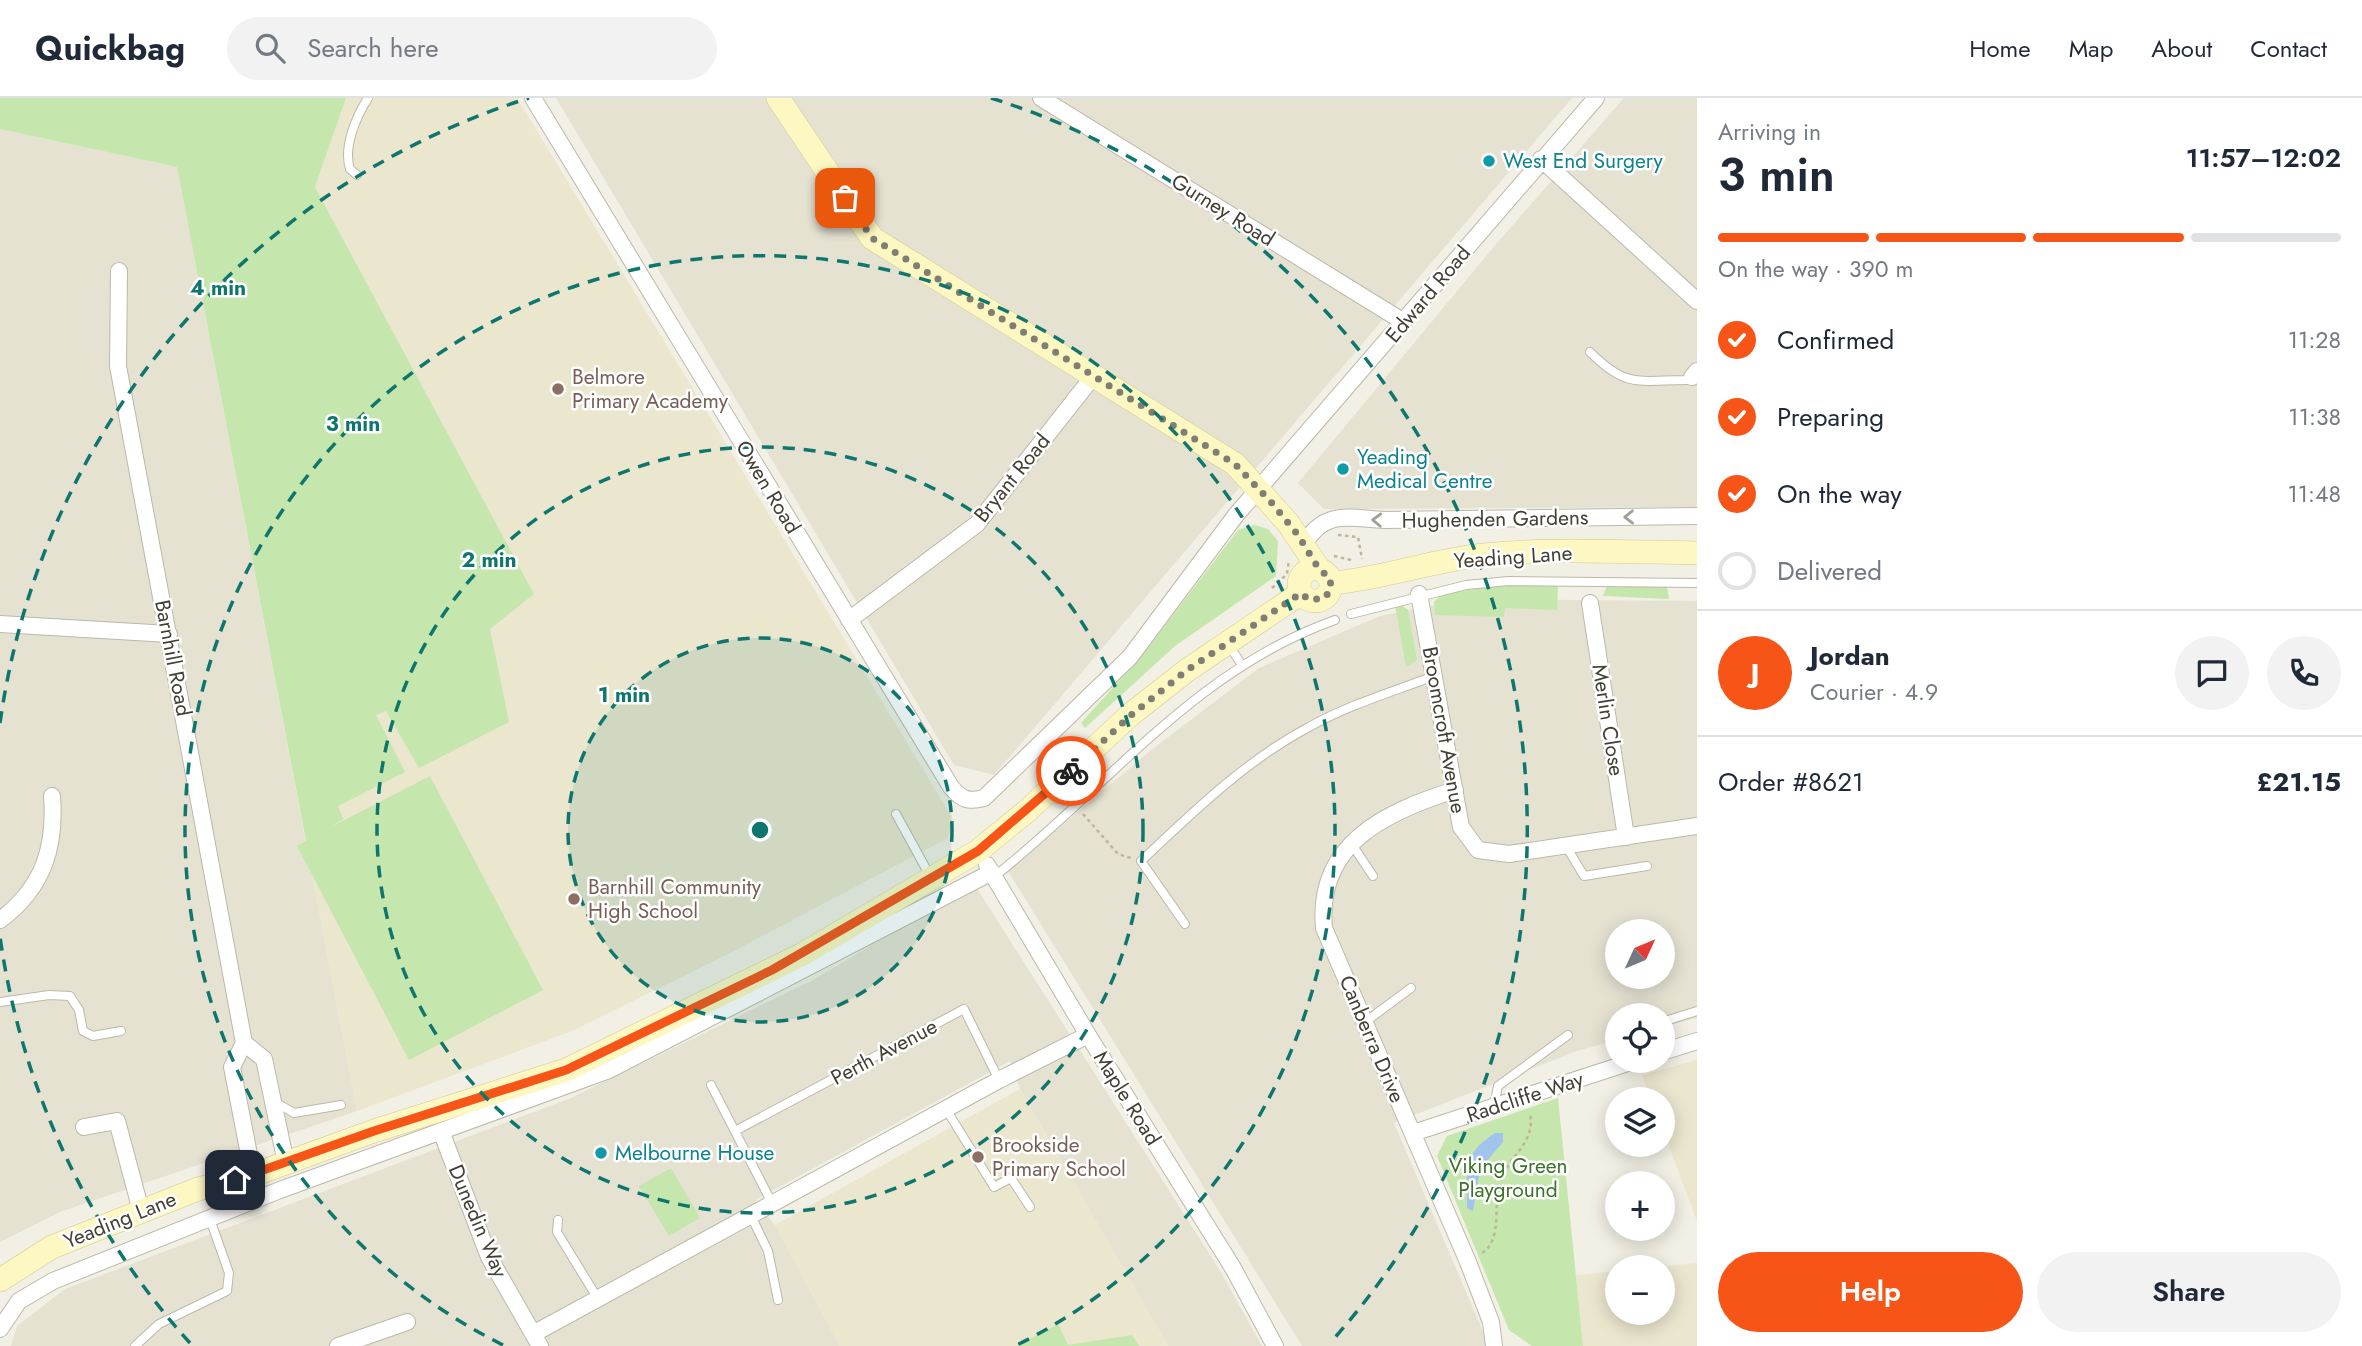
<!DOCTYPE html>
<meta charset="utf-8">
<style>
body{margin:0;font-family:Jost,sans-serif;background:#f2f2f3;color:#1f2937;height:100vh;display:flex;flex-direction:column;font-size:26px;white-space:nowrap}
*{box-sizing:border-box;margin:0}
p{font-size:23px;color:#747a83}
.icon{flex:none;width:38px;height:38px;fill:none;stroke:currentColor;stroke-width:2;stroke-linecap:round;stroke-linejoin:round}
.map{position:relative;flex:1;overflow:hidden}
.drawer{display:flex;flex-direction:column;background:#fff;width:665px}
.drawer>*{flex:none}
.needle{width:46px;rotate:46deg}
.tools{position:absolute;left:1605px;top:821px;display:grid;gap:14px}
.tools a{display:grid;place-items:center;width:70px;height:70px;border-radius:50%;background:#fff;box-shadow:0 4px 18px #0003;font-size:35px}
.pin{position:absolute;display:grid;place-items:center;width:60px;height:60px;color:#fff;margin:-30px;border-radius:14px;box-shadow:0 4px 10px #0006}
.courier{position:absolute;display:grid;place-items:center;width:70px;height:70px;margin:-35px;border:5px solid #f65517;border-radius:50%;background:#fff;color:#222;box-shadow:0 2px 9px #0007}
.headline em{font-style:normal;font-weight:600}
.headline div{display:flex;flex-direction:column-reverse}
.headline{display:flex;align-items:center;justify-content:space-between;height:119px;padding:0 21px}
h1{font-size:46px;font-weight:600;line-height:52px}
.bar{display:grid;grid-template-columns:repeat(4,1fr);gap:10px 7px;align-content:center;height:84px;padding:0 21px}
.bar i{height:9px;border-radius:5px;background:#e0e1e3}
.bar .current{background:#f65517}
.bar p{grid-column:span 4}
.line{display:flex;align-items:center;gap:18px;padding:0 21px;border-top:2px solid #e0e1e3}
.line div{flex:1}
.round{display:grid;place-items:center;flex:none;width:74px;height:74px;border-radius:37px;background:#f2f2f3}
ol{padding:0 21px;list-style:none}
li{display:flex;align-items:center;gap:21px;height:77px}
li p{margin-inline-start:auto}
li .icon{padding:7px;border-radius:50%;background:#f65517;color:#fff;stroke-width:4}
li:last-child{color:#747a83}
li i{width:38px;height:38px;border:4px solid #e0e1e3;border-radius:50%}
.action{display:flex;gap:14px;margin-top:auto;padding:14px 21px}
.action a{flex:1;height:80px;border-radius:42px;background:#f65517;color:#fff;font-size:28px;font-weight:600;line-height:80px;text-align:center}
.action a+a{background:#f2f2f3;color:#1f2937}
header{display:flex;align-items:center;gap:42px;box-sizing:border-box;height:98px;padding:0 35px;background:#fff;border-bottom:2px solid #e0e1e3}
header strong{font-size:33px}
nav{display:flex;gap:38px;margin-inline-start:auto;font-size:24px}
.search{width:490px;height:63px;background:#f2f2f3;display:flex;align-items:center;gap:18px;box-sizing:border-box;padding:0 24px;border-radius:38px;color:#747a83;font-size:26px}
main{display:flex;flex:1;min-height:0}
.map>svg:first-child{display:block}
</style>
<header>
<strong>Quickbag</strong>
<div class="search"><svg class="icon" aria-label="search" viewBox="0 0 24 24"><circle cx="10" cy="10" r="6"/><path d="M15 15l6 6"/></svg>Search here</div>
<nav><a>Home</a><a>Map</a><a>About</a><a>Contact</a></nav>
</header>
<main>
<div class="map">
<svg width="1697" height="1248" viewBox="0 0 1697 1248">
<rect width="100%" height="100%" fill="#f2efe4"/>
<path fill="#e5e2d2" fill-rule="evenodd" d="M 556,0 L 1572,0 L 994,677 L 954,667 Z
M 1624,0 L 1697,0 L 1697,409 L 1324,411 L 1298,385 L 1497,145 Z
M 0,31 L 177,69 L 357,1013 L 60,1114 L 0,1144 Z
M 1466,501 L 1697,503 L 1697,920 L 1663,929 L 1662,917 L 1617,917 L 1617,942 L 1577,953 L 1394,1025 L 1489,1248 L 1302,1248 L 1008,773 L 1150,653 L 1259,570 L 1380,518 ZM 1617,833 L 1662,833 L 1662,878 L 1617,878 Z
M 974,786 L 1219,1171 L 1262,1248 L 1168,1248 L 1020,991 L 1010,963 L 755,1102 L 775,1127 L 840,1248 L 11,1248 L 17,1228 L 65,1191 L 571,1000 L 813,882 Z"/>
<path fill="#ebe6ce" d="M 346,0 L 517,0 L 953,721 L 948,740 L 726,857 L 574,932 L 357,1013 L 306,745 L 312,647 L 386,612 L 534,496 L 315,89 Z
M 1697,962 L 1697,1123 L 1663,1032 L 1662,1001 L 1651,1001 L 1642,977 Z
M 1020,991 L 1168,1248 L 840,1248 L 775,1127 Z
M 1697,1165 L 1697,1248 L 1583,1248 L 1576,1177 L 1617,1173 L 1617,1214 L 1662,1214 L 1662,1169 L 1657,1169 Z"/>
<path fill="#c5e6ad" d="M 0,0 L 346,0 L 315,89 L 534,496 L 490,531 L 509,624 L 419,670 L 386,613 L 376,617 L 405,674 L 338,708 L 343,721 L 331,729 L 430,678 L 543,892 L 409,962 L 297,748 L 306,743 L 177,69 L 0,31 Z
M 1254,427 L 1268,431 L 1278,443 L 1276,478 L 1175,548 L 1085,630 L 1081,625 L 1144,555 L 1238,432 Z
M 1512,486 L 1558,488 L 1557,512 L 1505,510 L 1504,519 L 1435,517 L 1434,504 L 1443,495 Z
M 1607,488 L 1667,489 L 1669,501 L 1603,498 Z
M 1400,506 L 1408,512 L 1417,562 L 1406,569 L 1395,507 Z
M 1558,1000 L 1583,1248 L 1532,1248 L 1509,1232 L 1437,1058 L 1447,1038 Z
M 671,1070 L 700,1120 L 669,1138 L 639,1088 Z
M 1058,1226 L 1068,1247 L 1132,1237 L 1139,1248 L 1016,1248 Z"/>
<path fill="#a0c4ee" d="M 1495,1035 L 1503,1035 L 1503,1044 L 1480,1071 L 1473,1113 L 1467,1110 C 1468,1072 1460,1058 1495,1035 Z"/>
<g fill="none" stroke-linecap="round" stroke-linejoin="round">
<defs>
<path id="lane" d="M 357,77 L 350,71 C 343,49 356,19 368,0
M 1590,254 C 1627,291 1638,282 1687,282 L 1692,279
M 1351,516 L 1466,487 L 1509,483 L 1697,485
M 1228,546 L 1242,567
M 896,716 L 930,778
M 1351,745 L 1373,778
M 1566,748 L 1584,778 L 1647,768
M 995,778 C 1108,689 1194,572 1335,522
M 1185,826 L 1141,763 C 1193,714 1245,663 1309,629 C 1348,607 1392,594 1434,578
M 0,904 L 49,897 L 70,898 L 79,912 L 83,933 L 93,938 L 121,933
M 1365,924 L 1411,890
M 1662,924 L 1697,913
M 711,987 L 773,1107
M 273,1003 L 294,1015 L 341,1007
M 1494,1008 L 1498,988 L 1568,937
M 946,1011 L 994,1089 L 1011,1080 L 1030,1109
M 735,1033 L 964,911 L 999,982
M 751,1118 L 768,1153 L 778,1202
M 558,1122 L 557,1134 L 598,1201
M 135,1248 L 159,1226 L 227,1193 L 229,1175 L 210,1121"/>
<path id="street" d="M 533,0 L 951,689 C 962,702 968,704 984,700 L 1130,559 L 1236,417 L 1596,0
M 1041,0 L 1404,224
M 1541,61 L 1697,203
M 119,173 L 118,268 L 244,945
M 1692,279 L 1697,273
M 1304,446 C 1325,411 1349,420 1384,422 L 1697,418
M 1419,496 L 1461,729 L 1478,752 L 1509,756 L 1697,728
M 1590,505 L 1626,739
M 849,522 L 977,426 L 1095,276
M 0,526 L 169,536
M 1455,692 C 1385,714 1316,746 1324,830 L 1468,1164 L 1491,1224 L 1494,1248
M 987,767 L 1088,937 L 1233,1170 L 1275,1248
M 0,822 C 43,790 56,750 52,698
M 1662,954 L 1697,943
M 84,1029 L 117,1023 L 141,1113
M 441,1033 L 489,1159 L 540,1248
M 1413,1035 L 1637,962
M 253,1077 L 232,969 L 244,945 L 264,961 L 286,1065
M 0,1231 L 19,1203 L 53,1183 L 280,1092 L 609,972 L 992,774
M 533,1236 L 999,982 L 1088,937
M 338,1248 L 407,1224"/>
<path id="secondary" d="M 778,0 L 872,140 L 1235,366 L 1288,425 L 1319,471
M1299 487a16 16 0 1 1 32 0a16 16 0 1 1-32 0Z
M 1332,485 C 1383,481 1432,462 1484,457 C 1554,450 1626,454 1697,455
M 0,1182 L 52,1149 L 198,1091 L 253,1077 L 374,1033 L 566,972 L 801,857 L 978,753 L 1027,713 L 1130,617 L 1186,573 L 1301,495"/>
</defs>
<use href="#lane" stroke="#bdb8a7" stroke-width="10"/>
<use href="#street" stroke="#bdb8a7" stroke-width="18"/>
<use href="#secondary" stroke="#d1c994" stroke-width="24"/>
<path stroke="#beb698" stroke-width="2.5" stroke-dasharray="3.5 3.5" stroke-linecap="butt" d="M 1338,437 L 1358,439 L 1362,461
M 1334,458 L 1351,462
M 1272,490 L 1287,476 L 1289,462
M 1083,716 L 1118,756 L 1131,760
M 1482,1155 C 1504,1141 1492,1104 1500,1083 C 1509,1058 1536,1045 1530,1015"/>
<use href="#lane" stroke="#fff" stroke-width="8"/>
<use href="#street" stroke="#fff" stroke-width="16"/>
<use href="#secondary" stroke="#fdf7c2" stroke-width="23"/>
</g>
<defs><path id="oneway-chevron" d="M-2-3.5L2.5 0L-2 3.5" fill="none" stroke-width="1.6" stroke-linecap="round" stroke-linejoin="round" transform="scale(1.75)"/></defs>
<g stroke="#a19f9a">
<use href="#oneway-chevron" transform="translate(1629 419) rotate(179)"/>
<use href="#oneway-chevron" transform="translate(1377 422) rotate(-178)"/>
</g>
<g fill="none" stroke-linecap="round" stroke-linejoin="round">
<path stroke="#807d72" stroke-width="7" stroke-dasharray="0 12.6" d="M 845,100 L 872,140 L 1235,366 L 1271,404 L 1298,437 L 1319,471 L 1330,480 L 1331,490 L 1325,500 L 1309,502 L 1301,495 L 1186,573 L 1130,618 L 1071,673"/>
<path stroke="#f65517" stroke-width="9" d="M 235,1082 L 374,1033 L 566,972 L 772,872 L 978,753 L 1071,673"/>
</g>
<circle cx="760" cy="732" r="192" fill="#0f766e" fill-opacity=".12"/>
<g fill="none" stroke="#0f766e" stroke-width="3.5" stroke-dasharray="12 9">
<circle cx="760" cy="732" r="192"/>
<circle cx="760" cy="732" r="383"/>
<path d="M503 1247A575 575 0 1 1 1017 1247"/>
<path d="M190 1245A767 767 0 0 1 0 839M0 625A767 767 0 0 1 529 0M991 0A767 767 0 0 1 1330 1245"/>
</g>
<g fill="#0f9aa8" stroke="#fff" stroke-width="2.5">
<circle cx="1489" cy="63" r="7"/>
<circle cx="1343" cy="371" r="7"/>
<circle cx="601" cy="1055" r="7"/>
</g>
<g fill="#8d6e63" stroke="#fff" stroke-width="2.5">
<circle cx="558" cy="291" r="7"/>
<circle cx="574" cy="801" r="7"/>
<circle cx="978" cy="1059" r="7"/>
</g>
<g text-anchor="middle" stroke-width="5" stroke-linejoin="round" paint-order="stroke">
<g font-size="21" fill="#0d838f" stroke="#fff" text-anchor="start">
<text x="1503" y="70">West End Surgery</text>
<text x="1357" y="366">Yeading<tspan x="1357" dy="24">Medical Centre</tspan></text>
<text x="615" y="1062">Melbourne House</text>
</g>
<g font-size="21" fill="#433f34" stroke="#fff">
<text transform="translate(1223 112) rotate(32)" y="7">Gurney Road</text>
<text transform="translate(1428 196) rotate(-50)" y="7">Edward Road</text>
<text transform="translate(1012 380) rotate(-51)" y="7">Bryant Road</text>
<text transform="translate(768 389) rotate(59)" y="7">Owen Road</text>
<text transform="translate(1495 421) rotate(-1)" y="7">Hughenden Gardens</text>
<text transform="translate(1513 459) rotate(-4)" y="7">Yeading Lane</text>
<text transform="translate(173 560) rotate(79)" y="7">Barnhill Road</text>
<text transform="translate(1608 622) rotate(81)" y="7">Merlin Close</text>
<text transform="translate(1444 632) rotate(80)" y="7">Broomcroft Avenue</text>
<text transform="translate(1372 941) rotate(67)" y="7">Canberra Drive</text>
<text transform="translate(884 954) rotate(-28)" y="7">Perth Avenue</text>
<text transform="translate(1525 999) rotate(-18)" y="7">Radcliffe Way</text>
<text transform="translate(1127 1000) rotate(58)" y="7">Maple Road</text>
<text transform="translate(120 1122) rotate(-22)" y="7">Yeading Lane</text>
<text transform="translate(478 1123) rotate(67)" y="7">Dunedin Way</text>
</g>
<g font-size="21" fill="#785e54" stroke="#fff" text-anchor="start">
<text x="572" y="286">Belmore<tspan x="572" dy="24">Primary Academy</tspan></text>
<text x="588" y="796">Barnhill Community<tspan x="588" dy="24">High School</tspan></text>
<text x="992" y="1054">Brookside<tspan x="992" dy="24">Primary School</tspan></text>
</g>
<g font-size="21" fill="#3b7329" stroke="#fff">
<text x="1508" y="1075">Viking Green<tspan x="1508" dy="24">Playground</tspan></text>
</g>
</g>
<circle cx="760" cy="732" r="10" fill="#0f766e" stroke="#fff" stroke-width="3.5"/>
<g font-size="21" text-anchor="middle" font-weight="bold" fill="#0f766e" stroke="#fff" stroke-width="5" stroke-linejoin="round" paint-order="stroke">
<text x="218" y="197">4 min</text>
<text x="353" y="333">3 min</text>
<text x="489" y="469">2 min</text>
<text x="624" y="604">1 min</text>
</g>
</svg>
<div class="tools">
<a><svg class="needle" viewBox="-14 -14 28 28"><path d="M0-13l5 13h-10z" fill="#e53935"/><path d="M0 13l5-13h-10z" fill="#747a83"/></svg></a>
<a><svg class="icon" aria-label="locate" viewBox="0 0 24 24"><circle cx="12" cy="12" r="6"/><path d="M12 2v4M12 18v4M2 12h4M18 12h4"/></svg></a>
<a><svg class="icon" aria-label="layers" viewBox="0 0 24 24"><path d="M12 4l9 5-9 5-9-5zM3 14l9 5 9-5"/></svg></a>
<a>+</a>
<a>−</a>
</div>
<div class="pin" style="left:845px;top:100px;background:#ea580c"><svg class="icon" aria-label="bag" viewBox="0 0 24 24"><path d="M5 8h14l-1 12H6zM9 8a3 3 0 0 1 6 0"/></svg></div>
<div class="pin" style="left:235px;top:1082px;background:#1f2937"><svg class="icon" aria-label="home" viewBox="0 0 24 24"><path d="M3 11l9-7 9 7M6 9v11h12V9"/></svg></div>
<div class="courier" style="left:1071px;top:673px"><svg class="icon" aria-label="bike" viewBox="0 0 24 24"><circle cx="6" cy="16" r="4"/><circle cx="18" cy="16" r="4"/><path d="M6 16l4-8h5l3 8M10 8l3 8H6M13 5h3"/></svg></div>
</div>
<section class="drawer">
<div class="headline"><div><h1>3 min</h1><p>Arriving in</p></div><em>11:57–12:02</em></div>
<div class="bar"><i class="current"></i><i class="current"></i><i class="current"></i><i></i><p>On the way · 390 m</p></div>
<ol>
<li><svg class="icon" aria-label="check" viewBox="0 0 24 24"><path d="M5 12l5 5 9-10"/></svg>Confirmed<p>11:28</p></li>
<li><svg class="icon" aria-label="check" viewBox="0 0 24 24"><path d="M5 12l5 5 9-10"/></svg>Preparing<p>11:38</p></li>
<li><svg class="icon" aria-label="check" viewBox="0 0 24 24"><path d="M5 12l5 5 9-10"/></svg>On the way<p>11:48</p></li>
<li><i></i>Delivered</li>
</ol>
<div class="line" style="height:126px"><b class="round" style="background:#f65517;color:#fff">J</b><div><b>Jordan</b><p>Courier · 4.9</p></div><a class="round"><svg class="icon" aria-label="chat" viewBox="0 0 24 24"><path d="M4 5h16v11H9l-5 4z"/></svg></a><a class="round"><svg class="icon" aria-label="phone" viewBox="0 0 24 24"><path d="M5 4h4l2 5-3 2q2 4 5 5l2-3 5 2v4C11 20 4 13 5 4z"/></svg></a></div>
<div class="line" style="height:91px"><div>Order #8621</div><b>£21.15</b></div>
<div class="action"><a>Help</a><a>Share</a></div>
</section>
</main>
